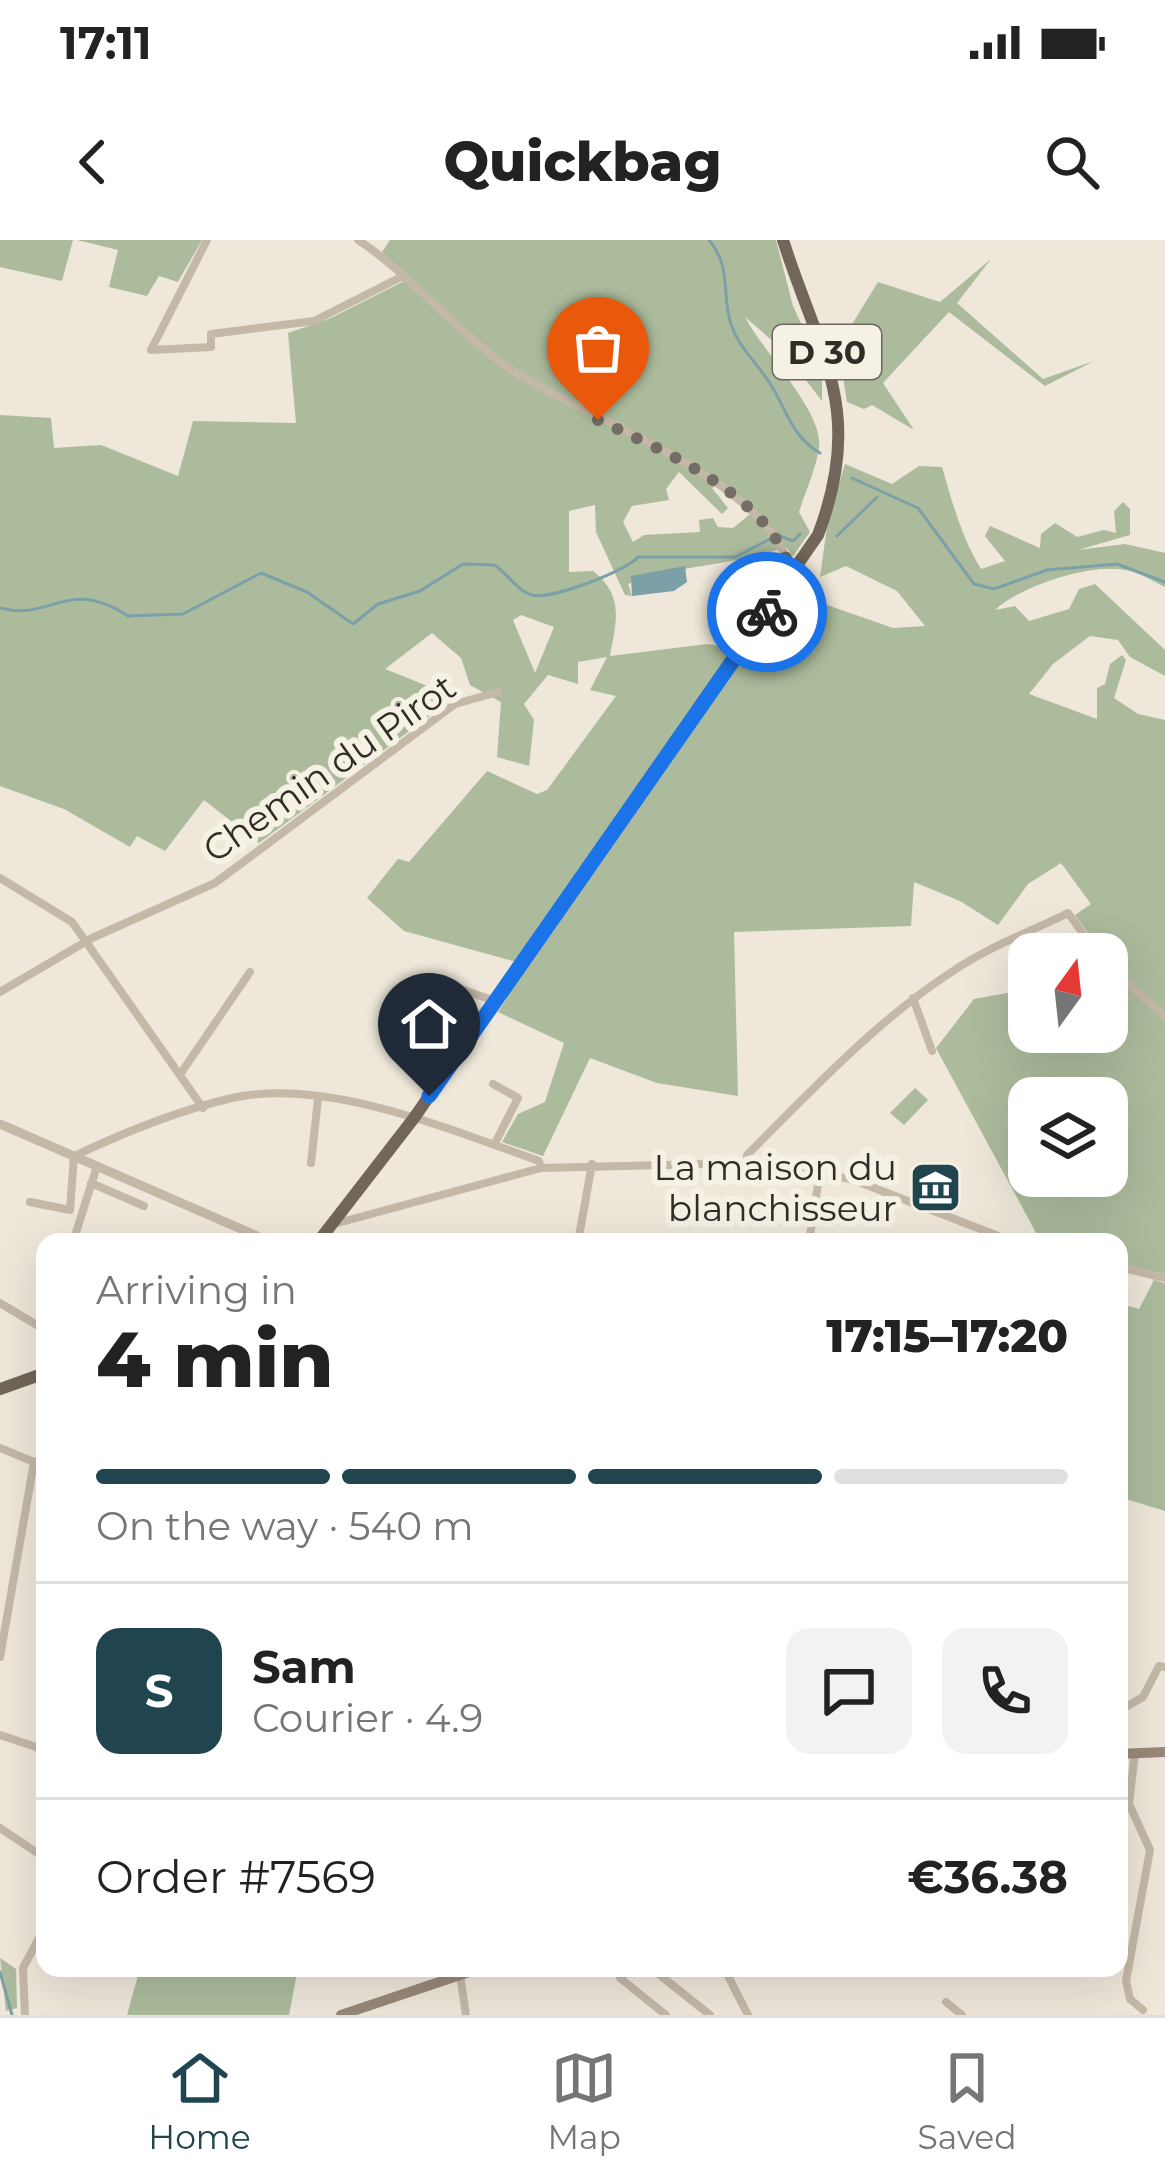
<!DOCTYPE html>
<meta charset="utf-8">
<style>
body{margin:0;font-family:Montserrat,sans-serif;background:#f2f2f2;color:#222;height:100vh;display:flex;flex-direction:column;font-size:45px;white-space:nowrap}
*{box-sizing:border-box;margin:0}
p{font-size:39px;color:#767676}
.icon{flex:none;width:66px;height:66px;fill:none;stroke:currentColor;stroke-width:2;stroke-linecap:round;stroke-linejoin:round}
.map{position:relative;flex:1;overflow:hidden}
.details{position:absolute;left:36px;top:993px;width:1092px;height:744px;display:flex;flex-direction:column;background:#fff;border-radius:24px;box-shadow:0 12px 48px #0002}
.details>*{flex:none}
.needle{width:78px;rotate:15deg}
.tools{position:absolute;left:1008px;top:693px;display:grid;gap:24px}
.tools a{display:grid;place-items:center;width:120px;height:120px;border-radius:24px;background:#fff;box-shadow:0 12px 48px #0002;font-size:60px}
.pin{position:absolute;display:grid;place-items:center;width:102px;height:102px;color:#fff;margin:-123px -51px;border-radius:50% 50% 50% 0;rotate:-45deg;box-shadow:0 0 12px #0007}
.pin .icon{rotate:45deg}
.courier{position:absolute;display:grid;place-items:center;width:120px;height:120px;margin:-60px;border:9px solid #1a73e8;border-radius:50%;background:#fff;color:#222;box-shadow:0 3px 15px #0007}
.headline em{font-style:normal;font-weight:800}
.headline div{display:flex;flex-direction:column-reverse}
.headline{display:flex;align-items:center;justify-content:space-between;height:204px;padding:0 60px}
h1{font-size:78px;font-weight:800;line-height:90px}
.bar{display:grid;grid-template-columns:repeat(4,1fr);gap:18px 12px;align-content:center;height:144px;padding:0 60px}
.bar i{height:15px;border-radius:9px;background:#e0e0e0}
.bar .active{background:#21454e}
.bar p{grid-column:span 4}
.line{display:flex;align-items:center;gap:30px;padding:0 60px;border-top:3px solid #e0e0e0}
.line div{flex:1}
.round{display:grid;place-items:center;flex:none;width:126px;height:126px;border-radius:24px;background:#f2f2f2}
.status{display:flex;justify-content:space-between;align-items:center;height:84px;padding:0 60px;background:#fff;direction:ltr}
.status svg{height:33px;fill:currentColor}
header{display:flex;justify-content:space-between;align-items:center;height:156px;padding:0 60px;background:#fff;font-size:54px;font-weight:800}
.tabs{display:flex;justify-content:space-around;align-items:center;height:168px;border-top:3px solid #e0e0e0;background:#fff;font-size:33px;color:#767676}
.tabs a{display:grid;justify-items:center;gap:6px}
.tabs .active{color:#21454e}
.map>svg:first-child{display:block}
</style>
<div class="status"><b>17:11</b><svg viewBox="0 0 49 12"><path d="M0 12V9h3v3zM5 12V6h3v6zM10 12V3h3v9zM15 12V0h3v12zM26 1h20v11H26zM47 4h2v5h-2z"/></svg></div>
<header><svg class="icon" aria-label="back" viewBox="0 0 24 24"><path d="M15 5l-7 7 7 7"/></svg>Quickbag<svg class="icon" aria-label="search" viewBox="0 0 24 24"><circle cx="10" cy="10" r="6"/><path d="M15 15l6 6"/></svg></header>
<div class="map">
<svg width="1165" height="1775" viewBox="0 0 1165 1775">
<rect width="100%" height="100%" fill="#eee7da"/>
<path fill="#acbb9c" fill-rule="evenodd" d="M 0,0 L 73,0 L 62,41 L 0,27 Z
M 77,0 L 202,0 L 178,42 L 159,36 L 147,56 L 109,47 L 118,10 Z
M 390,0 L 776,0 L 793,66 L 822,129 L 822,161 L 781,108 L 745,77 C 763,112 824,172 819,208 C 816,229 805,252 799,272 L 810,292 L 793,316 L 786,307 C 734,326 680,324 628,344 L 632,356 L 625,355 L 596,292 L 595,265 L 569,271 L 569,332 L 593,331 C 625,356 616,382 610,416 L 707,404 L 762,413 L 807,358 L 893,388 L 925,386 L 897,351 L 846,326 L 820,337 L 828,279 L 845,224 L 892,244 L 919,226 L 942,227 C 952,262 962,298 981,329 L 1005,321 L 985,296 L 990,286 L 1040,308 L 1041,294 L 1055,283 L 1077,297 L 1104,290 L 1116,293 L 1114,271 L 1123,262 L 1130,269 L 1130,295 L 1078,310 L 1125,304 L 1165,313 L 1165,347 C 1154,342 1142,334 1130,331 C 1095,321 1020,346 995,370 L 1015,366 L 1029,381 L 1069,369 L 1079,349 L 1095,344 L 1165,410 L 1165,436 L 1130,417 L 1118,400 L 1090,396 L 1053,424 L 1029,454 L 1097,479 L 1097,448 L 1105,444 L 1110,424 L 1122,415 L 1126,420 L 1114,458 L 1138,474 L 1165,480 L 1165,1034 L 1119,1023 L 1119,1002 L 1041,1002 L 936,808 L 974,759 L 1029,749 L 1029,792 L 1107,792 L 1107,734 L 1114,729 L 1075,675 L 1091,664 L 1061,623 L 1028,644 L 998,685 L 960,661 L 914,642 L 911,686 L 734,692 L 738,856 L 657,843 L 590,818 L 543,916 L 502,902 L 518,874 L 545,862 L 564,803 L 498,772 L 527,725 L 404,691 L 367,658 L 398,619 L 409,622 L 487,531 L 537,554 L 547,550 L 616,456 L 590,450 L 607,417 L 578,422 L 578,444 L 548,435 L 524,464 L 534,480 L 529,526 L 497,517 L 501,462 L 470,445 L 461,418 L 432,393 L 385,429 L 455,457 L 259,603 L 204,560 L 165,611 L 137,596 L 130,607 L 64,569 L 0,546 L 0,175 L 51,178 L 54,208 L 101,205 L 178,236 L 193,181 L 296,183 L 288,93 L 331,78 L 410,38 L 382,12 ZM 679,232 L 722,274 L 728,268 L 712,248 L 721,243 L 755,270 L 733,288 L 718,287 L 713,278 L 699,280 L 700,292 L 644,295 L 633,302 L 623,282 L 632,266 L 669,260 L 666,249 ZM 521,375 L 554,387 L 535,433 L 513,380 ZM 1029,858 L 1107,858 L 1107,936 L 1029,936 Z
M 991,19 L 957,63 L 1043,139 L 1094,121 L 1045,146 L 949,72 L 883,143 L 914,190 L 872,165 L 864,169 L 847,162 L 838,107 L 878,42 L 940,62 Z
M 915,848 L 928,860 L 904,885 L 890,873 Z
M 1154,1040 L 1165,1043 L 1165,1271 L 1119,1257 L 1119,1063 L 1139,1069 Z
M 0,1718 L 16,1729 L 17,1768 L 6,1771 Z
M 140,1728 L 298,1728 L 289,1775 L 127,1775 Z"/>
<path fill="#7ca0a8" d="M 685,326 L 687,342 L 674,351 L 632,356 L 631,336 Z"/>
<g fill="none" stroke-linecap="round" stroke-linejoin="round">
<path stroke="#7ca0a8" stroke-width="3" d="M 709,0 C 731,26 722,51 730,81 C 738,108 756,121 771,145 C 786,169 792,197 820,213
M 852,238 L 918,268 L 974,344 L 994,349 L 1047,330 L 1117,324 L 1165,342
M 780,296 L 793,301 L 800,294
M 837,296 L 877,257
M 0,368 C 52,382 66,336 128,376 L 183,374 L 261,333 L 307,352 L 353,384 L 378,364 L 420,351 L 463,324 L 495,325 C 507,334 519,352 532,355 C 552,360 628,330 638,317 L 735,317 L 770,299
M 0,1732 L 12,1775"/>
<path stroke="#c4b8a7" stroke-width="8" d="M 207,0 L 151,110 L 211,107 L 211,94 L 314,81 L 403,36
M 358,0 C 410,34 449,84 499,121 C 574,177 772,236 791,334
M 779,370 L 800,325
M 0,638 L 72,682 L 203,868
M 1107,725 L 1165,776
M 429,738 L 495,761
M 0,752 L 92,698 L 215,643 L 455,464 L 498,452
M 913,758 L 932,811
M 181,833 L 250,732
M 493,844 L 518,858 L 494,905
M 311,923 L 318,859
M 747,923 L 747,915 C 812,850 876,781 953,731 C 988,707 1030,692 1068,673 L 1098,714
M 91,943 L 144,966
M 30,962 L 70,970 L 74,916 C 123,893 179,870 232,858 C 326,837 451,890 539,921 L 541,928
M 334,984 L 541,928 L 747,923 L 851,939 L 1014,1002
M 73,1002 L 97,926
M 578,1002 L 592,924
M 809,1002 L 820,931
M 1119,1027 L 1165,1038
M 0,1063 L 45,1090
M 0,1208 L 34,1222 L 0,1417
M 1119,1471 L 1143,1457 L 1159,1426 L 1165,1427
M 0,1495 L 45,1510
M 1135,1512 L 1129,1564 L 1150,1610 L 1126,1741 L 1130,1759 L 1143,1770
M 0,1588 L 45,1618
M 459,1728 L 466,1775
M 632,1728 L 620,1738 L 666,1775
M 651,1728 L 710,1775
M 724,1728 L 748,1775
M 946,1762 L 962,1775
M 25,1775 L 23,1728 L 45,1687"/>
<path stroke="#c4b8a7" stroke-width="9" d="M 0,884 L 271,1002
M 34,1222 L 45,1227"/>
<path stroke="#988879" stroke-width="10" d="M 1119,1514 L 1165,1512
M 341,1775 L 481,1728"/>
<path stroke="#726559" stroke-width="12" d="M 318,1002 L 414,878 L 818,295 C 866,169 819,114 783,0
M 0,1149 L 45,1133"/>
</g>
<g fill="none" stroke-linecap="round" stroke-linejoin="round">
<path stroke="#746d66" stroke-width="12" stroke-dasharray="0 21.6" d="M 598,180 C 662,210 778,259 792,338 L 767,372"/>
<path stroke="#1a73e8" stroke-width="15" d="M 429,856 L 767,372"/>
</g>
<defs>
<symbol id="museum-square" viewBox="-11 -11 22 22"><rect x="-9" y="-9" width="18" height="18" rx="4" fill="#21454e" stroke="#f6f1e5"/><path d="M0-6L6-3V-2H-6V-3ZM-5-1h2V3h-2ZM-1-1h2V3h-2ZM3-1h2V3H3ZM-6 4H6V6H-6Z" fill="#fff"/></symbol>
</defs>
<g fill-rule="evenodd">
<use href="#museum-square" x="906" y="918" width="59" height="59"/>
</g>
<g text-anchor="middle" stroke-width="12" stroke-linejoin="round" paint-order="stroke">
<rect fill="#f6f1e5" stroke="#6d6760" stroke-width="3" x="773" y="85" width="108" height="54" rx="9"/>
<g font-size="33" font-weight="bold" fill="#322c27">
<text x="827" y="124">D 30</text>
</g>
<g font-size="36" fill="#322c27" stroke="#f6f1e5">
<text transform="translate(329 528) rotate(-35)" y="13">Chemin du Pirot</text>
</g>
<g font-size="36" fill="#322c27" stroke="#f6f1e5" text-anchor="end">
<text x="897" y="940">La maison du<tspan x="897" dy="41">blanchisseur</tspan></text>
</g>
</g>
</svg>
<div class="tools">
<a><svg class="needle" viewBox="-14 -14 28 28"><path d="M0-13l5 13h-10z" fill="#e53935"/><path d="M0 13l5-13h-10z" fill="#767676"/></svg></a>
<a><svg class="icon" aria-label="layers" viewBox="0 0 24 24"><path d="M12 4l9 5-9 5-9-5zM3 14l9 5 9-5"/></svg></a>
</div>
<div class="pin" style="left:598px;top:180px;background:#ea580c"><svg class="icon" aria-label="bag" viewBox="0 0 24 24"><path d="M5 8h14l-1 12H6zM9 8a3 3 0 0 1 6 0"/></svg></div>
<div class="pin" style="left:429px;top:856px;background:#1f2937"><svg class="icon" aria-label="home" viewBox="0 0 24 24"><path d="M3 11l9-7 9 7M6 9v11h12V9"/></svg></div>
<div class="courier" style="left:767px;top:372px"><svg class="icon" aria-label="bike" viewBox="0 0 24 24"><circle cx="6" cy="16" r="4"/><circle cx="18" cy="16" r="4"/><path d="M6 16l4-8h5l3 8M10 8l3 8H6M13 5h3"/></svg></div>
<section class="details">
<div class="headline"><div><h1>4 min</h1><p>Arriving in</p></div><em>17:15–17:20</em></div>
<div class="bar"><i class="active"></i><i class="active"></i><i class="active"></i><i></i><p>On the way · 540 m</p></div>
<div class="line" style="height:216px"><b class="round" style="background:#21454e;color:#fff">S</b><div><b>Sam</b><p>Courier · 4.9</p></div><a class="round"><svg class="icon" aria-label="chat" viewBox="0 0 24 24"><path d="M4 5h16v11H9l-5 4z"/></svg></a><a class="round"><svg class="icon" aria-label="phone" viewBox="0 0 24 24"><path d="M5 4h4l2 5-3 2q2 4 5 5l2-3 5 2v4C11 20 4 13 5 4z"/></svg></a></div>
<div class="line" style="height:156px"><div>Order #7569</div><b>€36.38</b></div>
</section>
</div>
<nav class="tabs">
<a class="active"><svg class="icon" aria-label="home" viewBox="0 0 24 24"><path d="M3 11l9-7 9 7M6 9v11h12V9"/></svg>Home</a>
<a><svg class="icon" aria-label="map" viewBox="0 0 24 24"><path d="M3 6l6-2 6 2 6-2v14l-6 2-6-2-6 2zM9 4v14M15 6v14"/></svg>Map</a>
<a><svg class="icon" aria-label="saved" viewBox="0 0 24 24"><path d="M7 4h10v16l-5-4-5 4z"/></svg>Saved</a>
</nav>
